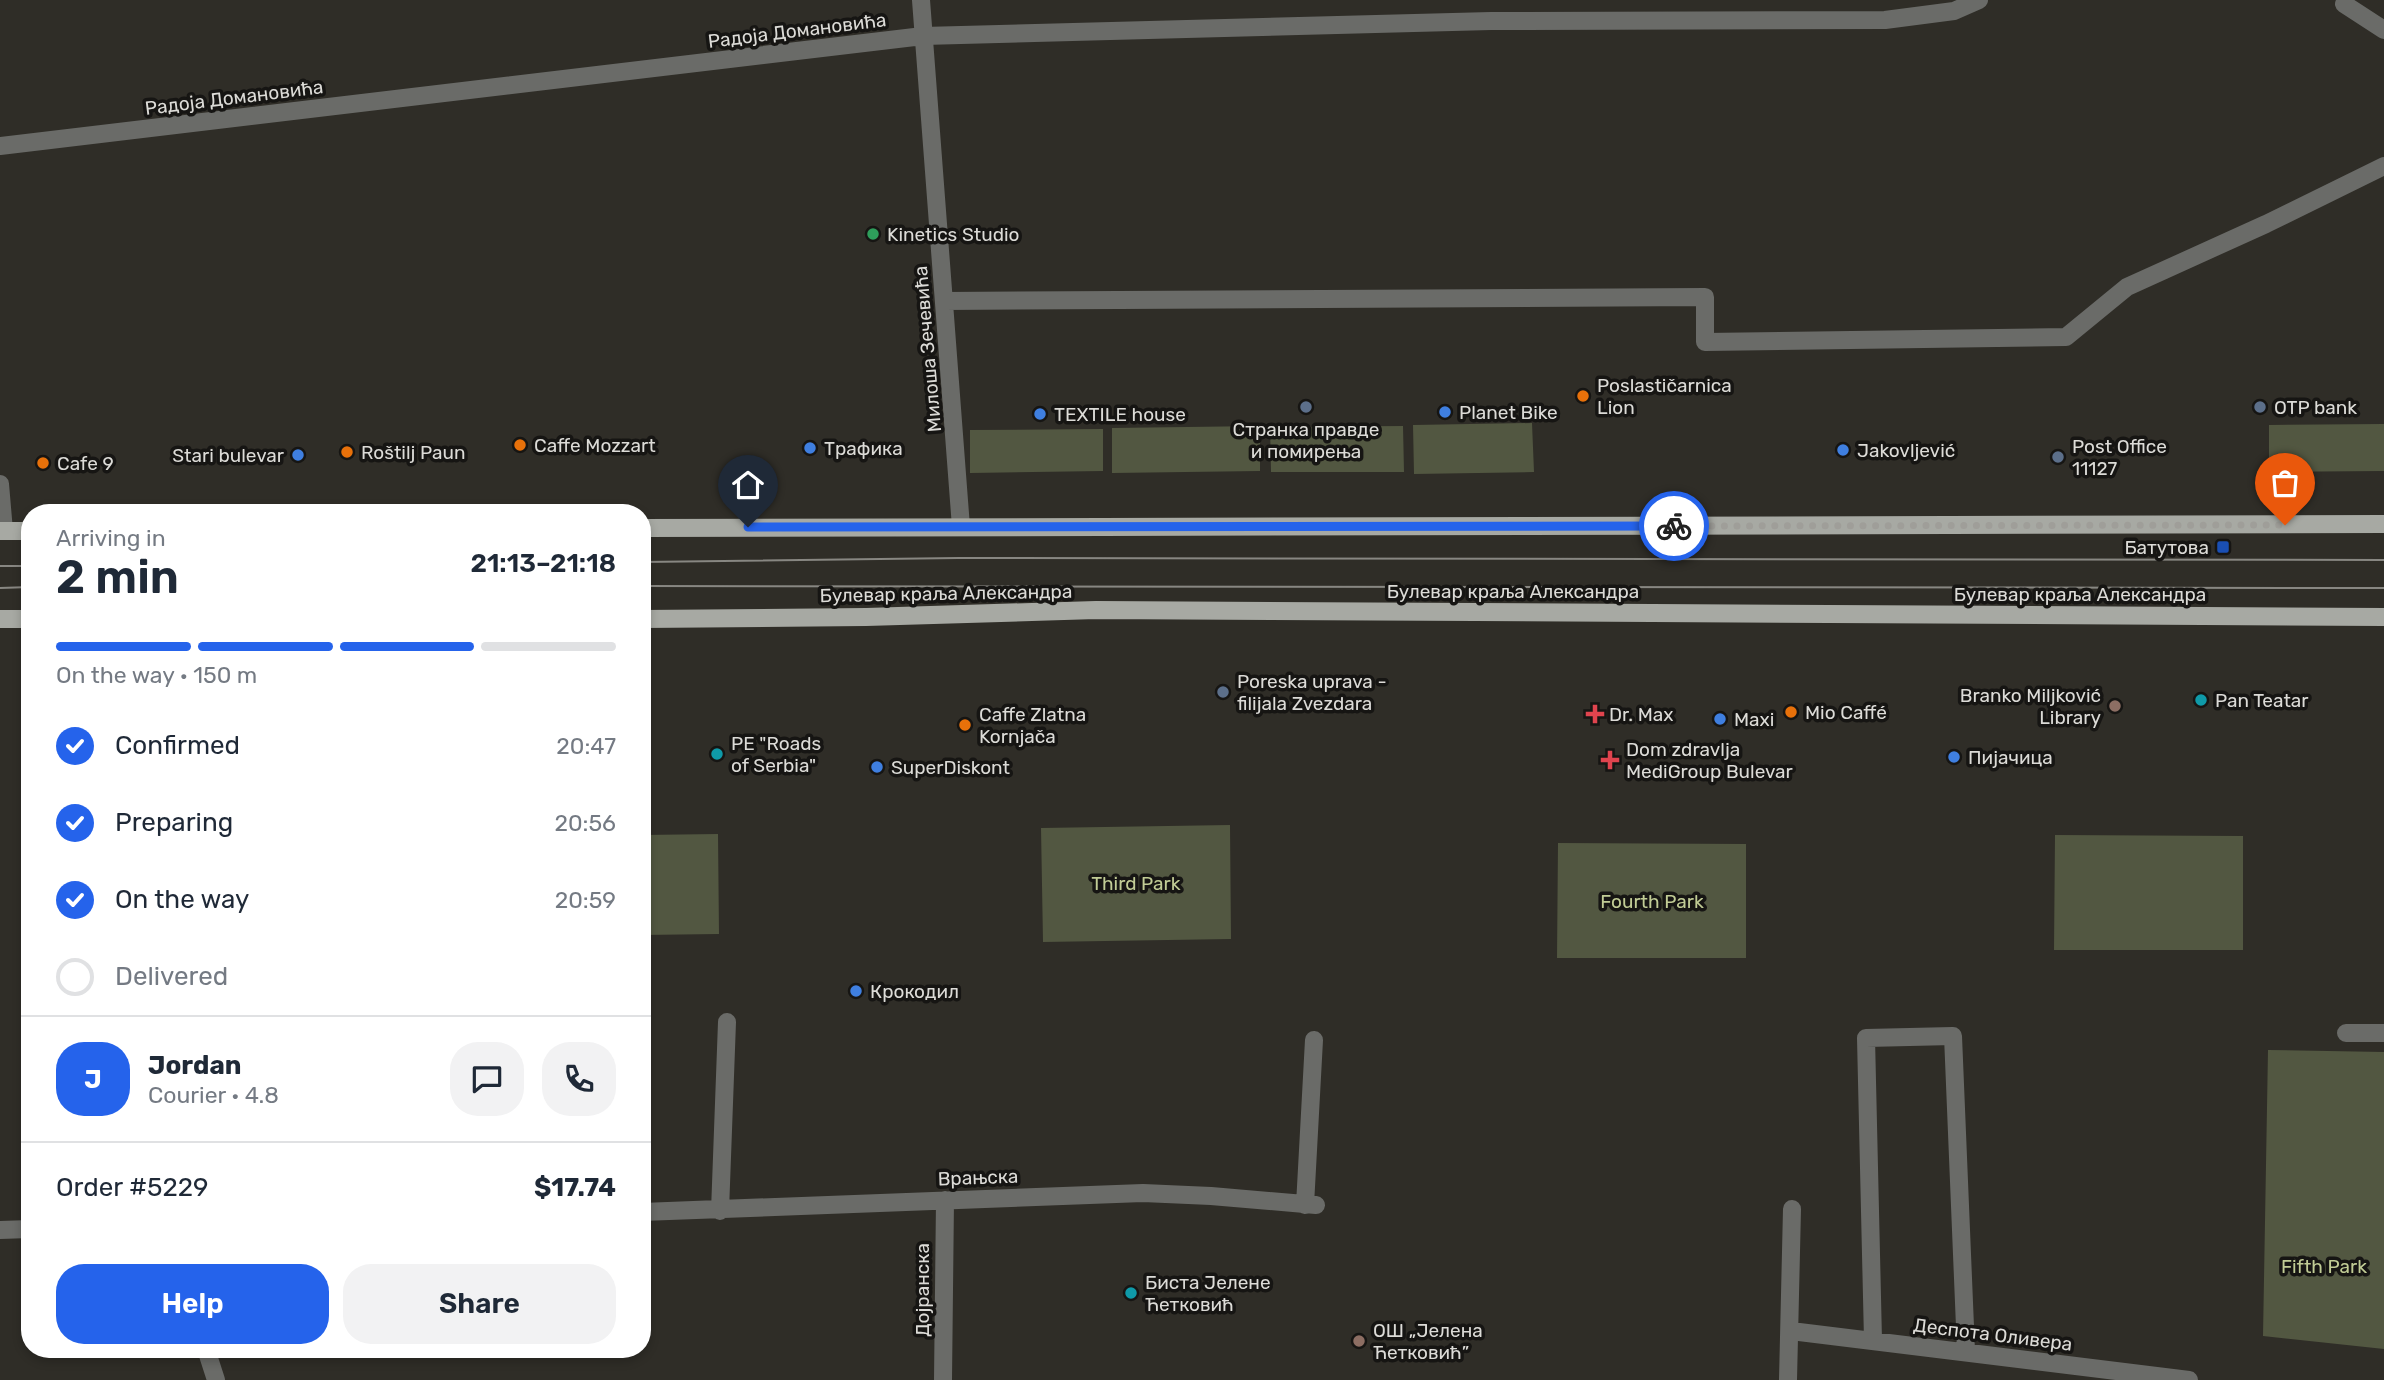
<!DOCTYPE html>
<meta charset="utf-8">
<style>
body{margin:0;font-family:Rubik,sans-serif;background:#f2f2f3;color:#1f2937;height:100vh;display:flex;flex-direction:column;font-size:26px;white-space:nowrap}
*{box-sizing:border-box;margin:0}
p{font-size:23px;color:#747a83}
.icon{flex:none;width:38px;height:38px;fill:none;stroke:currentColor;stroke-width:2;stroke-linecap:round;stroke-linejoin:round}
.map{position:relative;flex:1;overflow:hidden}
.panel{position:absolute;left:21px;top:504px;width:630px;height:854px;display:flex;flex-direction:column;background:#fff;border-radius:28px;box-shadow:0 4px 10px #0003}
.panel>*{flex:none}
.pin{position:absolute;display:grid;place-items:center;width:60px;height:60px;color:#fff;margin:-72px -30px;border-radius:50% 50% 50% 0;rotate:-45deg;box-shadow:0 0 7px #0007}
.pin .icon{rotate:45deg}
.courier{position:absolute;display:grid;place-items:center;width:70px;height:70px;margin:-35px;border:5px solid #2563eb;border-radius:50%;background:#fff;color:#222;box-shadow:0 2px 9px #0007}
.headline em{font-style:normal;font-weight:600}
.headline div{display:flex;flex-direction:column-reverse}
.headline{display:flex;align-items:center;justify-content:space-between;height:119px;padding:0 35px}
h1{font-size:46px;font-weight:600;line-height:52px}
.bar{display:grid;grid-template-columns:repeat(4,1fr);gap:10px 7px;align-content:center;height:84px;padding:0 35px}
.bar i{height:9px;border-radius:5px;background:#e0e1e3}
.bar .selected{background:#2563eb}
.bar p{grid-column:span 4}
.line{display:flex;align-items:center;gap:18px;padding:0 35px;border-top:2px solid #e0e1e3}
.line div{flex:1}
.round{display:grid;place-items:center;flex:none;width:74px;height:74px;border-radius:28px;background:#f2f2f3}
ol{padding:0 35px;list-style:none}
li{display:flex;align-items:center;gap:21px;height:77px}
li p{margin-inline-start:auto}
li .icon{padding:7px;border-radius:50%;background:#2563eb;color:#fff;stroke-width:4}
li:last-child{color:#747a83}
li i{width:38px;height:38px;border:4px solid #e0e1e3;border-radius:50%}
.primary-button{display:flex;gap:14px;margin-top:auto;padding:14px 35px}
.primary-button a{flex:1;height:80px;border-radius:28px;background:#2563eb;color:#fff;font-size:28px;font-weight:600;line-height:80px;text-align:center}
.primary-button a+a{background:#f2f2f3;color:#1f2937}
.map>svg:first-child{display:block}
</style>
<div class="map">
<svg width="2384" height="1380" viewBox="0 0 2384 1380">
<rect width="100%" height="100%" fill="#2f2d27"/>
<path fill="#525741" d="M 1532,423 L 1534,472 L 1414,474 L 1413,425 Z
M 2384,424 L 2384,471 L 2269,472 L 2269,425 Z
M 1260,426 L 1260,471 L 1112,473 L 1112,428 Z
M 1403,426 L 1404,472 L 1271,472 L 1270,427 Z
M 1103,429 L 1103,471 L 970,473 L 970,430 Z
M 1230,825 L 1231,939 L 1043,942 L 1041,828 Z
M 718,834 L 719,934 L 642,935 L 642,835 Z
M 2055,835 L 2243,836 L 2243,950 L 2054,950 Z
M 1558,843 L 1746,844 L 1746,958 L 1557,958 Z
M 2268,1050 L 2384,1052 L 2384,1349 L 2263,1336 Z"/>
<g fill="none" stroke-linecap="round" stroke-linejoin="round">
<path stroke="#6a6b68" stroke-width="18" d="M 921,0 L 961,527
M 2344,4 L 2384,30
M 0,146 L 923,36 L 1491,21 L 1885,20 L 1954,11 L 1979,0
M 944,301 L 1705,297 L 1705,342 L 2066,337 L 2127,287 L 2266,224 L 2384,166
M 0,484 L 4,531
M 2346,1033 L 2384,1033
M 1305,1205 L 1314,1040
M 720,1211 L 727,1022
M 642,1212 L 1143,1193 L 1211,1196 L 1316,1205
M 0,1230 L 30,1229
M 1791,1331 L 2189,1380
M 1873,1340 L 1866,1038 L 1953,1036 L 1966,1351
M 206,1349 L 216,1380
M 943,1380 L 945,1200
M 1788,1380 L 1792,1209"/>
<path stroke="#a7a9a3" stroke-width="18" d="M 642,528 L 2384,524
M 0,531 L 30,531
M 0,619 L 30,619
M 642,619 L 866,617 L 1096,610 L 2384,617"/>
<path stroke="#888782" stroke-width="2" d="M 642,562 L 958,558 L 2384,560
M 0,566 L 30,566
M 642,586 L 2384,588
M 0,588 L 30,587"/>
</g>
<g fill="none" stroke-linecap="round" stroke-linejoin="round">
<path stroke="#9f9e99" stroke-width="7" stroke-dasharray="0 12.6" d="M 1674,526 L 2285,525"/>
<path stroke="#2563eb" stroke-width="9" d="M 748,527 L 1674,526"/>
</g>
<circle fill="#2e9e5b" stroke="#161513" stroke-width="2.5" cx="873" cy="234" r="7"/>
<g fill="#e8710a" stroke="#161513" stroke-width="2.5">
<circle cx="1583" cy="396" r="7"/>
<circle cx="520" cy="445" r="7"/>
<circle cx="347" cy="452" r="7"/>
<circle cx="43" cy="463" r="7"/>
<circle cx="1791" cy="712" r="7"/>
<circle cx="965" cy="725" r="7"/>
</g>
<g fill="#5c6f8a" stroke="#161513" stroke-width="2.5">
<circle cx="1306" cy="407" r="7"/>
<circle cx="2260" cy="407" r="7"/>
<circle cx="2058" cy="457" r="7"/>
<circle cx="1223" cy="692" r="7"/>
</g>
<g fill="#3f7fe0" stroke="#161513" stroke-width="2.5">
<circle cx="1445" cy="412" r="7"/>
<circle cx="1040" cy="414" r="7"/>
<circle cx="810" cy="448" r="7"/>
<circle cx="1843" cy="450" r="7"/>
<circle cx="298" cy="455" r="7"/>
<circle cx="1720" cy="719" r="7"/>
<circle cx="1954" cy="757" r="7"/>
<circle cx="877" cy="767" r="7"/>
<circle cx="856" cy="991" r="7"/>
</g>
<rect fill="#1a4fb4" stroke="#161513" stroke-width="2.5" x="2216" y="540" width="14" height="14" rx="3.5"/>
<g fill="#0f9aa8" stroke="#161513" stroke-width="2.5">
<circle cx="2201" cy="700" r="7"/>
<circle cx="717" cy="754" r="7"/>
<circle cx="1131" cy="1293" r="7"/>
</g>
<g fill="#8d6e63" stroke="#161513" stroke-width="2.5">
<circle cx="2115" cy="706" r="7"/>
<circle cx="1359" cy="1341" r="7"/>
</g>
<g fill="#e0444e" stroke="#161513" stroke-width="2.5">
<path d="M1591.5 703.5h7v7h7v7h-7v7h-7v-7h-7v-7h7z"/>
<path d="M1606.5 749.5h7v7h7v7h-7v7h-7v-7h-7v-7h7z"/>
</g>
<g text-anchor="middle" stroke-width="7" stroke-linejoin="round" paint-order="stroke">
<g font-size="19" fill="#dcdbd7" stroke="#161513">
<text transform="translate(797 30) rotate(-7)" y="7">Радоја Домановића</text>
<text transform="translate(234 97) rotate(-7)" y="7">Радоја Домановића</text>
<text transform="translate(927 349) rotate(-95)" y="7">Милоша Зечевића</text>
<text x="1513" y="598">Булевар краља Александра</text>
<text transform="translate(946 593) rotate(-1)" y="7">Булевар краља Александра</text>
<text x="2080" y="601">Булевар краља Александра</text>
<text transform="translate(978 1177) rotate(-2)" y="7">Врањска</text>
<text transform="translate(922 1290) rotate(-90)" y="7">Дојранска</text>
<text transform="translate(1993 1334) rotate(7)" y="7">Деспота Оливера</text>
</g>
<g font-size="19" fill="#dcdbd7" stroke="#161513" text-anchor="start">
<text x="887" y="241">Kinetics Studio</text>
<text x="1597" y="392">Poslastičarnica<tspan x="1597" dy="22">Lion</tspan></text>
<text x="2274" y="414">OTP bank</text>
<text x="1459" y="419">Planet Bike</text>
<text x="1054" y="421">TEXTILE house</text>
<text x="1306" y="436" text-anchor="middle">Странка правде<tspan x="1306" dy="22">и помирења</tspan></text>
<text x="534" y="452">Caffe Mozzart</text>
<text x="2072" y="453">Post Office<tspan x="2072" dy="22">11127</tspan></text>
<text x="824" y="455">Трафика</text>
<text x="1857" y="457">Jakovljević</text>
<text x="361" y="459">Roštilj Paun</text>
<text x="284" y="462" text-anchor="end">Stari bulevar</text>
<text x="57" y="470">Cafe 9</text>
<text x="2209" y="554" text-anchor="end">Батутова</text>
<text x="1237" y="688">Poreska uprava -<tspan x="1237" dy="22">filijala Zvezdara</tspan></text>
<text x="2101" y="702" text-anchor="end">Branko Miljković<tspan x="2101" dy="22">Library</tspan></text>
<text x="2215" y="707">Pan Teatar</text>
<text x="1805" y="719">Mio Caffé</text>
<text x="979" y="721">Caffe Zlatna<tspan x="979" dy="22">Kornjača</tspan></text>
<text x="1609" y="721">Dr. Max</text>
<text x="1734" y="726">Maxi</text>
<text x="731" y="750">PE "Roads<tspan x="731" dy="22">of Serbia"</tspan></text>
<text x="1626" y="756">Dom zdravlja<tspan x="1626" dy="22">MediGroup Bulevar</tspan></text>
<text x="1968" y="764">Пијачица</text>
<text x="891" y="774">SuperDiskont</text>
<text x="870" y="998">Крокодил</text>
<text x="1145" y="1289">Биста Јелене<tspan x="1145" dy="22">Ћетковић</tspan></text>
<text x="1373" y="1337">ОШ „Јелена<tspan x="1373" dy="22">Ћетковић”</tspan></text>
</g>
<g font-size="19" fill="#c1cc95" stroke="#161513">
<text x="1136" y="890">Third Park</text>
<text x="1652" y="908">Fourth Park</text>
<text x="2324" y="1273">Fifth Park</text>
</g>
</g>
</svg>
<div class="pin" style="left:2285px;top:525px;background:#ea580c"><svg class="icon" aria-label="bag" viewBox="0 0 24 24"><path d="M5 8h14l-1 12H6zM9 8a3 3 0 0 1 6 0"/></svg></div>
<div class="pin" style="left:748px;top:527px;background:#1f2937"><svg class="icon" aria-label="home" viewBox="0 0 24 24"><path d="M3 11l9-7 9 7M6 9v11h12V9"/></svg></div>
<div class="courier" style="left:1674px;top:526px"><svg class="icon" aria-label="bike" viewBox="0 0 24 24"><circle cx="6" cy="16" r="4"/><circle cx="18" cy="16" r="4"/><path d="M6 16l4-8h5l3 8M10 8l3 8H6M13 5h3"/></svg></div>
<section class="panel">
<div class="headline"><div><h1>2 min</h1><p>Arriving in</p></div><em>21:13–21:18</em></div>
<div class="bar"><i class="selected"></i><i class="selected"></i><i class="selected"></i><i></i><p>On the way · 150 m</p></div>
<ol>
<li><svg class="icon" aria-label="check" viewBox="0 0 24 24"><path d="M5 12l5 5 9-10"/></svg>Confirmed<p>20:47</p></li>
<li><svg class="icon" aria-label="check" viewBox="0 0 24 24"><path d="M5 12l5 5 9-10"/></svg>Preparing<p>20:56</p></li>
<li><svg class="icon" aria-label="check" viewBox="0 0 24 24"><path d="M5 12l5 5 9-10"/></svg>On the way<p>20:59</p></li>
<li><i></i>Delivered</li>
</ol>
<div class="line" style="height:126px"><b class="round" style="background:#2563eb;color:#fff">J</b><div><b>Jordan</b><p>Courier · 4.8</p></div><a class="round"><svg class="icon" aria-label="chat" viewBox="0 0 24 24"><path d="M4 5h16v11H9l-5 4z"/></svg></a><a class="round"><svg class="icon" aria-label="phone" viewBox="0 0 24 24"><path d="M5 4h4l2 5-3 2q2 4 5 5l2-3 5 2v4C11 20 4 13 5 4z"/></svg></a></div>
<div class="line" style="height:91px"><div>Order #5229</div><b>$17.74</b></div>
<div class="primary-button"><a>Help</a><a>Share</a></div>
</section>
</div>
